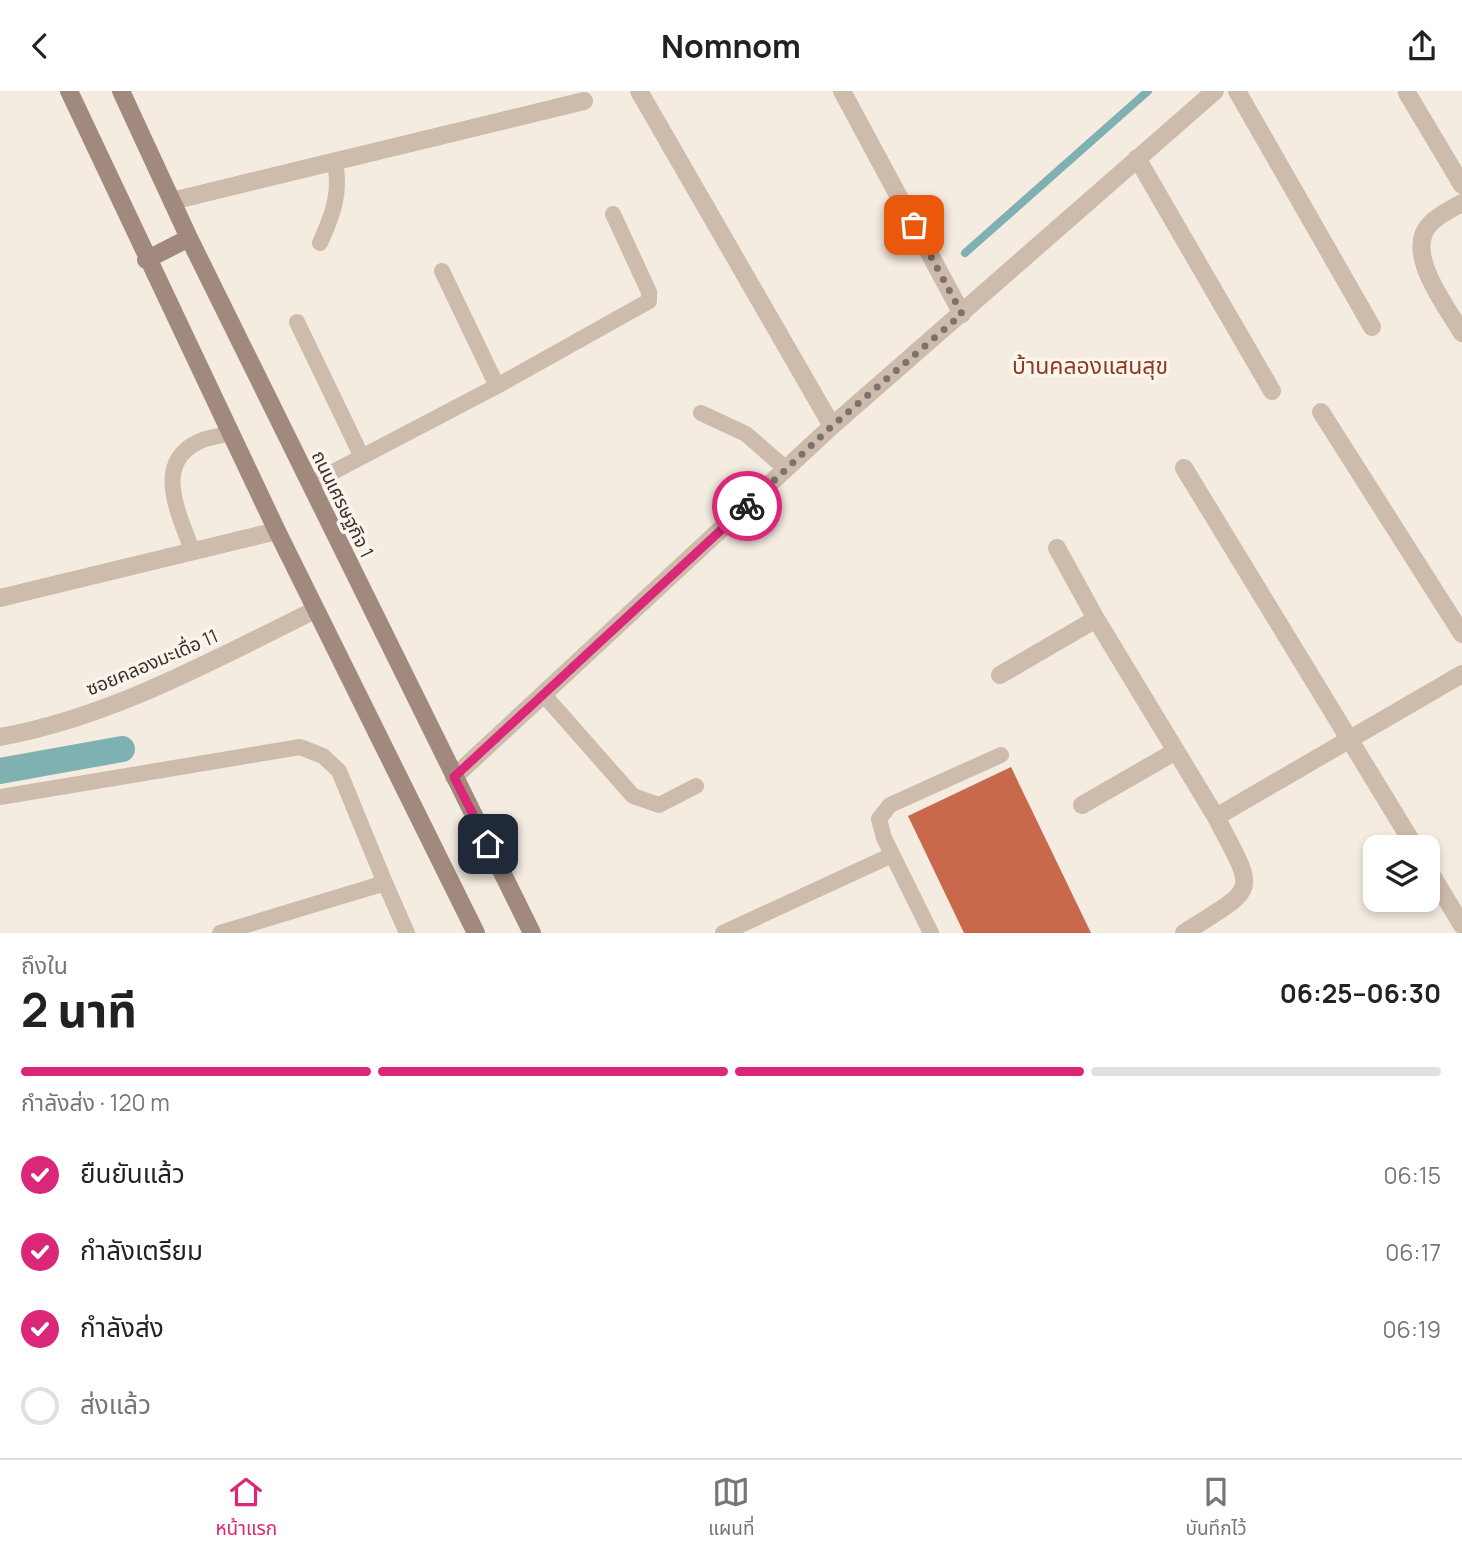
<!DOCTYPE html>
<html lang="th">
<meta charset="utf-8">
<style>
body{margin:0;font-family:Manrope,"Noto Sans Thai",sans-serif;background:#f6f6f6;color:#222;height:100vh;display:flex;flex-direction:column;font-size:26px;white-space:nowrap}
*{box-sizing:border-box;margin:0}
p{font-size:23px;color:#767676}
.icon{flex:none;width:38px;height:38px;fill:none;stroke:currentColor;stroke-width:2;stroke-linecap:round;stroke-linejoin:round}
.map{position:relative;height:842px;overflow:hidden}
.panel{display:flex;flex-direction:column;background:#fff;flex:1}
.panel>*{flex:none}
.fabs{position:absolute;left:1363px;top:744px;display:grid;gap:14px}
.fabs a{display:grid;place-items:center;width:77px;height:77px;border-radius:14px;background:#fff;box-shadow:0 4px 10px #0003;font-size:35px}
.pin{position:absolute;display:grid;place-items:center;width:60px;height:60px;color:#fff;margin:-30px;border-radius:14px;box-shadow:0 4px 10px #0006}
.courier{position:absolute;display:grid;place-items:center;width:70px;height:70px;margin:-35px;border:5px solid #db2777;border-radius:50%;background:#fff;color:#222;box-shadow:0 2px 9px #0007}
.summary em{font-style:normal;font-weight:700}
.summary div{display:flex;flex-direction:column-reverse}
.summary{display:flex;align-items:center;justify-content:space-between;height:119px;padding:0 21px}
h1{font-size:46px;font-weight:700;line-height:52px}
.bar{display:grid;grid-template-columns:repeat(4,1fr);gap:10px 7px;align-content:center;height:84px;padding:0 21px}
.bar i{height:9px;border-radius:5px;background:#e0e0e0}
.bar .active{background:#db2777}
.bar p{grid-column:span 4}
ol{padding:0 21px;list-style:none}
li{display:flex;align-items:center;gap:21px;height:77px}
li p{margin-inline-start:auto}
li .icon{padding:7px;border-radius:50%;background:#db2777;color:#fff;stroke-width:4}
li:last-child{color:#767676}
li i{width:38px;height:38px;border:4px solid #e0e0e0;border-radius:50%}
header{display:flex;justify-content:space-between;align-items:center;height:91px;padding:0 21px;background:#fff;font-size:32px;font-weight:700}
.tab-bar{display:flex;justify-content:space-around;align-items:center;height:98px;border-top:2px solid #e0e0e0;background:#fff;font-size:19px;color:#767676}
.tab-bar a{display:grid;justify-items:center;gap:4px}
.tab-bar .active{color:#db2777}
.map>svg:first-child{display:block}
</style>
<header><svg class="icon" aria-label="back" viewBox="0 0 24 24"><path d="M15 5l-7 7 7 7"/></svg>Nomnom<svg class="icon" aria-label="share" viewBox="0 0 24 24"><path d="M12 15V3M7 8l5-5 5 5M5 13v7h14v-7"/></svg></header>
<div class="map">
<svg width="1462" height="842" viewBox="0 0 1462 842">
<rect width="100%" height="100%" fill="#f4ebe1"/>
<g fill="none" stroke-linecap="round" stroke-linejoin="round">
<path stroke="#7fb0b2" stroke-width="8" d="M 965,162 L 1148,0"/>
<path stroke="#7fb0b2" stroke-width="26" d="M 0,680 L 122,658"/>
</g>
<path fill="#c8694b" d="M 1011,676 L 1091,842 L 964,842 L 908,725 Z"/>
<g fill="none" stroke-linecap="round" stroke-linejoin="round">
<path stroke="#cdbbac" stroke-width="16" d="M 320,152 C 333,123 341,103 335,71
M 442,180 L 497,295
M 297,231 L 361,364
M 701,322 L 746,343 L 786,378
M 310,393 L 497,295 L 649,210 L 649,201 L 613,123
M 192,459 C 180,425 152,373 198,351 C 208,346 220,345 230,342
M 544,604 L 633,705 L 659,714 L 696,695
M 0,706 L 300,656 L 323,665 L 339,680 L 385,792 L 220,842
M 385,792 L 407,842
M 723,842 L 892,764
M 931,842 L 884,747 L 879,728 L 890,714 L 1001,664"/>
<path stroke="#cdbbac" stroke-width="18" d="M 639,0 L 832,335
M 842,0 L 962,223
M 1237,0 L 1372,236
M 1407,2 L 1462,94
M 1137,67 L 1272,300
M 172,110 L 584,10
M 1462,112 C 1451,118 1438,124 1430,133 C 1403,161 1447,216 1462,242
M 1321,321 L 1462,543
M 1184,377 L 1415,756
M 1057,457 L 1096,528 L 1216,726 L 1462,583
M 0,507 L 277,440
M 1000,584 L 1096,528
M 0,646 C 112,626 215,568 315,519
M 454,686 L 832,335 L 1215,0
M 1082,714 L 1176,660
M 1428,778 L 1462,834
M 1184,842 C 1259,794 1257,805 1216,726"/>
<path stroke="#a18a7d" stroke-width="18" d="M 69,0 L 277,440 L 476,842
M 121,0 L 189,147 L 532,842
M 146,169 L 189,147"/>
</g>
<g fill="none" stroke-linecap="round" stroke-linejoin="round">
<path stroke="#7c716b" stroke-width="7" stroke-dasharray="0 12.6" d="M 747,415 L 832,335 L 962,223 L 914,134"/>
<path stroke="#db2777" stroke-width="9" d="M 488,753 L 454,686 L 747,415"/>
</g>
<g text-anchor="middle" stroke-width="7" stroke-linejoin="round" paint-order="stroke">
<g font-size="19" fill="#3b302b" stroke="#fbf5ee">
<text transform="translate(343 413) rotate(64)" y="7">ถนนเศรษฐกิจ 1</text>
<text transform="translate(152 571) rotate(-23)" y="7">ซอยคลองมะเดื่อ 11</text>
</g>
<g font-size="23" fill="#8c3b22" stroke="#fbf5ee">
<text x="1090" y="283">บ้านคลองแสนสุข</text>
</g>
</g>
</svg>
<div class="fabs">
<a><svg class="icon" aria-label="layers" viewBox="0 0 24 24"><path d="M12 4l9 5-9 5-9-5zM3 14l9 5 9-5"/></svg></a>
</div>
<div class="pin" style="left:914px;top:134px;background:#ea580c"><svg class="icon" aria-label="bag" viewBox="0 0 24 24"><path d="M5 8h14l-1 12H6zM9 8a3 3 0 0 1 6 0"/></svg></div>
<div class="pin" style="left:488px;top:753px;background:#1f2937"><svg class="icon" aria-label="home" viewBox="0 0 24 24"><path d="M3 11l9-7 9 7M6 9v11h12V9"/></svg></div>
<div class="courier" style="left:747px;top:415px"><svg class="icon" aria-label="bike" viewBox="0 0 24 24"><circle cx="6" cy="16" r="4"/><circle cx="18" cy="16" r="4"/><path d="M6 16l4-8h5l3 8M10 8l3 8H6M13 5h3"/></svg></div>
</div>
<section class="panel">
<div class="summary"><div><h1>2 นาที</h1><p>ถึงใน</p></div><em>06:25–06:30</em></div>
<div class="bar"><i class="active"></i><i class="active"></i><i class="active"></i><i></i><p>กำลังส่ง · 120 m</p></div>
<ol>
<li><svg class="icon" aria-label="check" viewBox="0 0 24 24"><path d="M5 12l5 5 9-10"/></svg>ยืนยันแล้ว<p>06:15</p></li>
<li><svg class="icon" aria-label="check" viewBox="0 0 24 24"><path d="M5 12l5 5 9-10"/></svg>กำลังเตรียม<p>06:17</p></li>
<li><svg class="icon" aria-label="check" viewBox="0 0 24 24"><path d="M5 12l5 5 9-10"/></svg>กำลังส่ง<p>06:19</p></li>
<li><i></i>ส่งแล้ว</li>
</ol>
</section>
<nav class="tab-bar">
<a class="active"><svg class="icon" aria-label="home" viewBox="0 0 24 24"><path d="M3 11l9-7 9 7M6 9v11h12V9"/></svg>หน้าแรก</a>
<a><svg class="icon" aria-label="map" viewBox="0 0 24 24"><path d="M3 6l6-2 6 2 6-2v14l-6 2-6-2-6 2zM9 4v14M15 6v14"/></svg>แผนที่</a>
<a><svg class="icon" aria-label="saved" viewBox="0 0 24 24"><path d="M7 4h10v16l-5-4-5 4z"/></svg>บันทึกไว้</a>
</nav>
